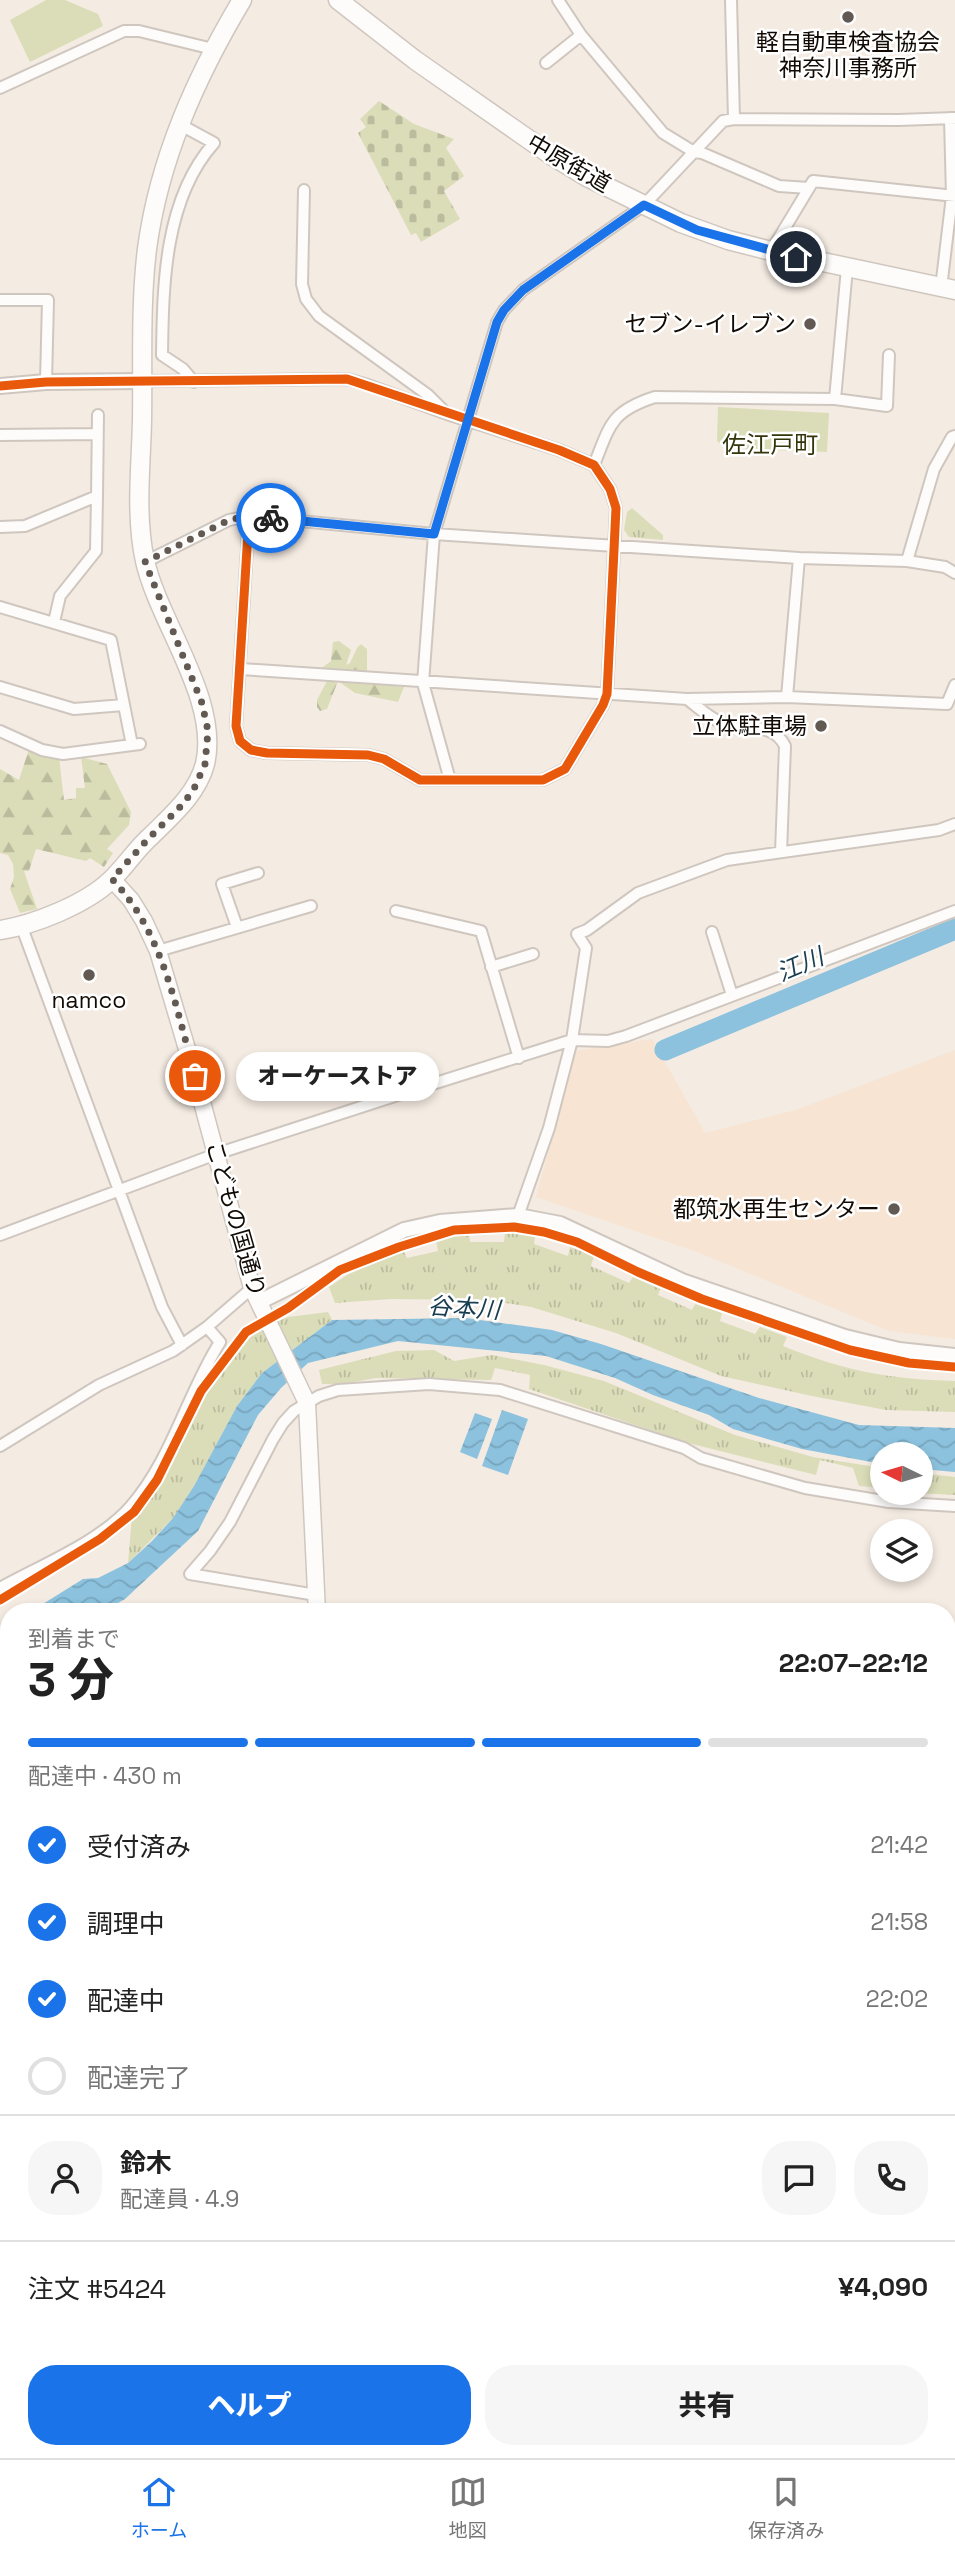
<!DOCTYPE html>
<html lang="ja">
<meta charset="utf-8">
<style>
body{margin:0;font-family:"Space Grotesk","Noto Sans JP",sans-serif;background:#f6f6f6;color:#222;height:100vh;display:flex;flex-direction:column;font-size:26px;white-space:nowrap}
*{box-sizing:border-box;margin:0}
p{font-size:23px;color:#767676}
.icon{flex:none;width:38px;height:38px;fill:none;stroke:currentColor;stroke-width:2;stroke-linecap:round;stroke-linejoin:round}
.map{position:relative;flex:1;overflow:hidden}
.panel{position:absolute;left:0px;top:1603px;width:956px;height:856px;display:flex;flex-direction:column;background:#fff;border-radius:28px 28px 0 0;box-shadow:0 4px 10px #0003}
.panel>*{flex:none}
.needle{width:46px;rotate:275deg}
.buttons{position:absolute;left:870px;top:1442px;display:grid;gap:14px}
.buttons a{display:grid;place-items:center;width:63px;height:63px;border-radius:50%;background:#fff;box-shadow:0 4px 10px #0003;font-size:35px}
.pin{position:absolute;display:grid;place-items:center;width:60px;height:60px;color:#fff;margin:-30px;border:4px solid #fff;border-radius:50%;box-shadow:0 2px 7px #0007}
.courier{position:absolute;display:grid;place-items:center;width:70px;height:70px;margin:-35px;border:5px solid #1a73e8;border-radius:50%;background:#fff;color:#222;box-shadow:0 2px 9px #0007}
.bubble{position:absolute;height:49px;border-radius:24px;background:#fff;box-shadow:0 4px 10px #0003;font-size:23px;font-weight:800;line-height:49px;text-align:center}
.summary em{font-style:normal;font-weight:800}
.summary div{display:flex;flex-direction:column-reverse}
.summary{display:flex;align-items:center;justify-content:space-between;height:119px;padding:0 28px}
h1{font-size:46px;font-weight:800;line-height:52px}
.bar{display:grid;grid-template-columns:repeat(4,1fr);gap:10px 7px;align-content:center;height:84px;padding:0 28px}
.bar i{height:9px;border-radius:5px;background:#e0e0e0}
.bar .active{background:#1a73e8}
.bar p{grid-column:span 4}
.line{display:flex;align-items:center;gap:18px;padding:0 28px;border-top:2px solid #e0e0e0}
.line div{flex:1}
.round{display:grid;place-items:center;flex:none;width:74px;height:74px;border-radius:28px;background:#f6f6f6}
ol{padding:0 28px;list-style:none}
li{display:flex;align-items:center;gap:21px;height:77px}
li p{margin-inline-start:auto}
li .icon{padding:7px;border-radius:50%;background:#1a73e8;color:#fff;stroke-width:4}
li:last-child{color:#767676}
li i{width:38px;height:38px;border:4px solid #e0e0e0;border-radius:50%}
.primary-button{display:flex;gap:14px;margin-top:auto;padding:14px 28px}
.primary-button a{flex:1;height:80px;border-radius:28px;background:#1a73e8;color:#fff;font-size:28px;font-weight:800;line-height:80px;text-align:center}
.primary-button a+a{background:#f6f6f6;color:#222}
.dock{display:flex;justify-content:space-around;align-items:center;height:98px;border-top:2px solid #e0e0e0;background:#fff;font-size:19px;color:#767676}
.dock a{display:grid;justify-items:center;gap:4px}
.dock .active{color:#1a73e8}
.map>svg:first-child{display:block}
</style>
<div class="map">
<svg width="955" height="2458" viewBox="0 0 955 2458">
<defs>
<pattern id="grass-tufts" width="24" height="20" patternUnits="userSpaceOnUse" patternTransform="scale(1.75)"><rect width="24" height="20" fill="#dbddb9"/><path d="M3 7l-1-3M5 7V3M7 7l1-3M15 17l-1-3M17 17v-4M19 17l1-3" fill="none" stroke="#bbbc9e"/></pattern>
<pattern id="forest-firs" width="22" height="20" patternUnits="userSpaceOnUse" patternTransform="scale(1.75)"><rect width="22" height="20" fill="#dbddb9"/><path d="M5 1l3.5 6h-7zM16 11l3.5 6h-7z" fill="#bbbc9e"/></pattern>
<pattern id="cemetery-stones" width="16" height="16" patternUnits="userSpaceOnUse" patternTransform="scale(1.75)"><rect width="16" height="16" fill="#dbddb9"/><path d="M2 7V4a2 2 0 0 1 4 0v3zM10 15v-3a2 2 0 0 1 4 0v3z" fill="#bbbc9e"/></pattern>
<pattern id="water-waves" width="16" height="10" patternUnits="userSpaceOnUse" patternTransform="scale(1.75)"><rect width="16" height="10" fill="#8cc2de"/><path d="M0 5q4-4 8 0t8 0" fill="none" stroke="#78a5bd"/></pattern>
</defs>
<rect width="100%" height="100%" fill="#f4ebe2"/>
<path fill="#f7e4d2" d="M 652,1039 L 705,1133 L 796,1110 L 955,1050 L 955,1339 L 889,1331 L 697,1252 L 536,1197 L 576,1051 Z"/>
<path fill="url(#grass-tufts)" d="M 632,508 L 663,535 L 663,540 L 629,537 L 624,530 L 627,512 Z
M 505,1232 L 535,1236 L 534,1244 L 568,1256 L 570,1247 L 594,1256 L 591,1266 L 629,1283 L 633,1277 L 660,1289 L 658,1295 L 692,1310 L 695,1304 L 722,1313 L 720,1321 L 755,1334 L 760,1327 L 787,1337 L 783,1346 C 844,1371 889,1379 955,1381 L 955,1412 L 886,1410 L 812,1396 L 721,1376 L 616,1333 L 531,1307 L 487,1300 L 391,1299 L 335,1303 L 329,1287 L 349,1274 L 403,1250 L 407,1258 L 438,1251 L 436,1240 L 469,1234 L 470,1242 L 504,1242 Z
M 328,1312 L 332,1320 L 262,1373 L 237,1406 L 194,1486 L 173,1518 L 128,1563 L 132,1516 L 158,1481 L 203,1392 L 253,1332 L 288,1317 Z
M 434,1350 L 454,1361 L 492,1355 L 544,1365 L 604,1381 L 735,1435 L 813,1457 L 882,1468 L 882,1488 L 859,1486 L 853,1468 L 820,1460 L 816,1475 L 688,1443 L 529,1389 L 530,1375 L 495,1368 L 491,1380 L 376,1378 L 343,1384 L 322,1384 L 319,1370 L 396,1351 Z
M 921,1473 L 955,1477 L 955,1495 L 914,1493 L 920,1493 Z
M 955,1750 L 955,1867 L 947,1886 L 947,1800 Z"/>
<path fill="url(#forest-firs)" d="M 339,641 L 351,650 L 346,665 L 350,663 L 357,648 L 361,644 L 367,649 L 367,683 L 404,687 L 398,702 L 355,693 L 338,681 L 327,709 L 320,711 L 317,707 L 317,700 L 328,679 L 319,670 L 331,661 L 333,642 Z
M 29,749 L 59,757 L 64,800 L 76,798 L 76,788 L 85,788 L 81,757 L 107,764 L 131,812 L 129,825 L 107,849 L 113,853 L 104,867 L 90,858 L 86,861 L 36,849 L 29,871 L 24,871 L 37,909 L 20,913 L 10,889 L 14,877 L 13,864 L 8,855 L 0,853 L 0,769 L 19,780 Z"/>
<path fill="url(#cemetery-stones)" d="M 379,101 L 414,124 L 454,139 L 446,148 L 464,176 L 444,191 L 460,219 L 421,242 L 416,233 L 411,235 L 358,133 L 366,127 L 360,119 Z"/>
<path fill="#dbddb9" d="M 46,0 L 65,0 L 98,14 L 103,26 L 30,62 L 10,20 Z
M 718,407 L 829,413 L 827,452 L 727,448 L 717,441 Z"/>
<path fill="url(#water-waves)" d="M 466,1318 L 552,1330 L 601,1344 L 759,1398 L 859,1425 L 955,1428 L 955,1472 L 921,1469 L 920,1454 L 882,1454 L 882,1464 L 802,1449 L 733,1429 L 709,1415 L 653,1395 L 615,1378 L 546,1356 L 398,1341 L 308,1363 L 281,1388 L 258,1415 L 198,1531 L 125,1599 L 102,1612 L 30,1612 L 83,1579 L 98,1578 L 128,1563 L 152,1541 L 173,1518 L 194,1486 L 237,1406 L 262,1373 L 332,1320 Z
M 502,1410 L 528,1419 L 508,1475 L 482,1466 Z
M 475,1413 L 492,1419 L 477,1459 L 460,1452 Z"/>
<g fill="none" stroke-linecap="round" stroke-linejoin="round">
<path stroke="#8cc2de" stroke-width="21" d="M 665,1050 L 955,929"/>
<defs>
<path id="minor" d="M 558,0 L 581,35 L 663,133 L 694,152 L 702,153 L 779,186 L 809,188 L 813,181 L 955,196
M 731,0 L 734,119
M 546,63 L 581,35
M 0,88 L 124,31 L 139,31 L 213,49
M 179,124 L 214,143 C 164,199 163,285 162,355 L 183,369 L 194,382
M 304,190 L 302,284 L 306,299 L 319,316 L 428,395 L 445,412
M 771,251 L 809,188
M 941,288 L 952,196 L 950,118
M 0,300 L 48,300 L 46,382
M 143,381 L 347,379 L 368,385 L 447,414 L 559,450 L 594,465 L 610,489 L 616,508 L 607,694 L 603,705 L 565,769 L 543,780 L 420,780 L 384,759 L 368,755 L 267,753 L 251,750 L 240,741 L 236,726 L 249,516
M 835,399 L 847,268
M 0,435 L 97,434
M 594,465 C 610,425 611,411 655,397 L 835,399 L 887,406 L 889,355
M 97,496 L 98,415
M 0,527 L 25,526 L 97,496 L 96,551 L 60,596 L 54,622
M 907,561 L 934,469 L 952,437 L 955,436
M 145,562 L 229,520 L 249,516 L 434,534 L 799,558 L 907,561 L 945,567 L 955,573
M 0,607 L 111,640 L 132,745 L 140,744
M 241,669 L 687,699 L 787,697 L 947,704 L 955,685
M 0,687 L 74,709 L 124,705
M 787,697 L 799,558
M 687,699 C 698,707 708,717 720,722 C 743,732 772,720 785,746 L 781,852
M 0,731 L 42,750 L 63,754 L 132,745
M 450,780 L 423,683 L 434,534 L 497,322 L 504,310 L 523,290 L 644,205 L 723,121 L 734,119 L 898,120 L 955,118
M 396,911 L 481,931 L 519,1058
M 21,925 L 162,1307 L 182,1345
M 237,927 L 222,884 L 258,873
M 712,932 L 732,995
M 158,951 L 311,906
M 491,967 L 533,954
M 518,1216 L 549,1128 L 572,1040 L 586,948 L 577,934 L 587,930 L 638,893 L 727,860 L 939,830 L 955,824
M 0,1235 L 216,1154 L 404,1093 L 572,1040 L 608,1041 L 626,1036 L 955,911
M 0,1446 L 99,1385 L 173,1351 L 207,1327 L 252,1288
M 190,1574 L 210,1551 L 230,1522 L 273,1439 L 283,1423 L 294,1411 L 319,1396 L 338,1390 L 429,1384 L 500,1390 L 684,1448 L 701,1458 L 805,1488 L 889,1502 L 955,1506
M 190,1574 L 316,1595
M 0,1588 C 41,1565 100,1542 131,1506 C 172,1459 187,1394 220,1342 L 207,1327
M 0,1887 L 9,1892
M 0,1935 L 9,1935
M 0,1990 L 9,2013
M 947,2052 L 955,2045
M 947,2059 L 949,2064 L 955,2066
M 0,2081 L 9,2078
M 0,2149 L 9,2143
M 947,2231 L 955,2233
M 947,2299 L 955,2301
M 897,2450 L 898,2458
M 8,2458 L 11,2450"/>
<path id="tertiary" d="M 0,386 L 46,382 L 143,381
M 259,1302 L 404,1230 L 440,1222 L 518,1216 L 560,1224 L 682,1281 L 845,1337 L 899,1350 L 955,1356
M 0,2366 L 9,2368
M 0,2383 L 9,2386
M 165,2450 L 184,2458
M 201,2450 L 213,2458
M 731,2458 L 732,2450"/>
<path id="secondary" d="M 112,879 L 131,900 L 144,921 L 158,951 L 195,1076 L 252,1288 L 307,1403 L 317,1612
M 223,2458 L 224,2450"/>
<path id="primary" d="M 338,0 L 415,60 L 551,155 L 587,177 L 681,223 L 728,240 L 771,251 L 955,290
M 0,930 C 34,925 86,904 111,880 C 126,866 136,849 151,836 C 172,815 197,794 205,764 C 220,700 159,623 145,561 C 135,516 141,466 142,421 C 143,364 140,306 147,249 C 159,159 196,77 242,0"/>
</defs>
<use href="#minor" stroke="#cfc7bf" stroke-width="14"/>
<use href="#tertiary" stroke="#cfc7bf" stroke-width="18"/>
<use href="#secondary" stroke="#cfc7bf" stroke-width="19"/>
<use href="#primary" stroke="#cfc7bf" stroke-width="21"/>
<use href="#minor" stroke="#fdfcfb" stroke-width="10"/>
<use href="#tertiary" stroke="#fdfcfb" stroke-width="14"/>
<use href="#secondary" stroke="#fdfcfb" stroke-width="16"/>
<use href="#primary" stroke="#fdfcfb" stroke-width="18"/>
<defs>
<path id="cycleway" d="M 0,386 L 46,382 L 347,379 L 559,450 L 594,465 L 610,489 L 616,508 L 607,694 L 603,705 L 565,769 L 543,780 L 420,780 L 384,759 L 368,755 L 267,753 L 251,750 L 240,741 L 236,726 L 249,516
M 0,1600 L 100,1539 L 134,1512 L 157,1480 L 201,1391 L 246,1332 L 288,1308 L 340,1270 L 399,1247 L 454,1230 L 514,1227 L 544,1232 L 577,1242 L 638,1272 L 702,1299 L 850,1350 L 909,1363 L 955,1367"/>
</defs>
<use href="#cycleway" stroke="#fff" stroke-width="13"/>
<use href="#cycleway" stroke="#e8590c" stroke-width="9"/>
</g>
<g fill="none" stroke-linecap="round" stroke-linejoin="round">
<path stroke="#615952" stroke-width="7" stroke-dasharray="0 12.6" d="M 195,1076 C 176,1008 163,932 112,879 L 148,839 L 179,808 L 193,791 L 205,764 L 208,731 L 202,703 L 145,562 L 229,520 L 249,516 L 271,518"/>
<path stroke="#1a73e8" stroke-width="9" d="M 271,518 L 434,534 L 497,322 L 504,310 L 523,290 L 644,205 L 697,230 L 796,257"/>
</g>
<g fill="#615952" stroke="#fff" stroke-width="2.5">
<circle cx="848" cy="17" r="7"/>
<circle cx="810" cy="324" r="7"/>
<circle cx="821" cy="726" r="7"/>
<circle cx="89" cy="975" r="7"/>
<circle cx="894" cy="1209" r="7"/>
</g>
<g text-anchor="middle" stroke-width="5" stroke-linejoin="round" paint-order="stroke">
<g font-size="23" fill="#120b05" stroke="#fff" text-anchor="end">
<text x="848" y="50" text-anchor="middle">軽自動車検査協会<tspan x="848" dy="26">神奈川事務所</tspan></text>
<text x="796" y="332">セブン-イレブン</text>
<text x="807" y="734">立体駐車場</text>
<text x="89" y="1008" text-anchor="middle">namco</text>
<text x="880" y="1217">都筑水再生センター</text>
</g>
<g font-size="23" fill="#120b05" stroke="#fff">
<text transform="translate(569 163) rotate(30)" y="8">中原街道</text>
<text transform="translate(236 1219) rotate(74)" y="8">こどもの国通り</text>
</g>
<g font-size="24" fill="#34350b" stroke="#fff">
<text x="770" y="453">佐江戸町</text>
</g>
<g font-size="24" font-style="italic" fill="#193d50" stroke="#fff">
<text transform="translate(800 965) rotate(-23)" y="8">江川</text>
<text transform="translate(464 1308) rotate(4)" y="8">谷本川</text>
</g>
</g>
</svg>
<div class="buttons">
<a><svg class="needle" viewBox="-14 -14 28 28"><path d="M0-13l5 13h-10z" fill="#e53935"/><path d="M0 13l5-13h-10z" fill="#767676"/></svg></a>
<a><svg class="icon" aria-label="layers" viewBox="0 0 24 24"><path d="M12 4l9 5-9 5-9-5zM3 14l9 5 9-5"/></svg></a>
</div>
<div class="pin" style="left:195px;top:1076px;background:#ea580c"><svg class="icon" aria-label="bag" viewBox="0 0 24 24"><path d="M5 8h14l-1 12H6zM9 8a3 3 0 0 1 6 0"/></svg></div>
<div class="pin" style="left:796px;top:257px;background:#1f2937"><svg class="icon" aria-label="home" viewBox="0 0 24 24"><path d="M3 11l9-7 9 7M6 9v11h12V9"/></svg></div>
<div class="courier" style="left:271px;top:518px"><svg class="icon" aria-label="bike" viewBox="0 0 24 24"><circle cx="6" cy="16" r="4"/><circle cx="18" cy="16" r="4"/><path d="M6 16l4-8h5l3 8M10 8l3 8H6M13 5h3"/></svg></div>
<div class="bubble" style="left:236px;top:1052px;width:203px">オーケーストア</div>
<section class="panel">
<div class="summary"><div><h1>3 分</h1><p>到着まで</p></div><em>22:07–22:12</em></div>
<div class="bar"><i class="active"></i><i class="active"></i><i class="active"></i><i></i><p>配達中 · 430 m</p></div>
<ol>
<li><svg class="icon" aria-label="check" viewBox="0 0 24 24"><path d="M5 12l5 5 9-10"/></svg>受付済み<p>21:42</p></li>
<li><svg class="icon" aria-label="check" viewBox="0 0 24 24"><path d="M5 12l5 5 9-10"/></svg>調理中<p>21:58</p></li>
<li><svg class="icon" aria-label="check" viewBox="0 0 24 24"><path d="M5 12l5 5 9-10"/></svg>配達中<p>22:02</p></li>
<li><i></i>配達完了</li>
</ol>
<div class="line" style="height:126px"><a class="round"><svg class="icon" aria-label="person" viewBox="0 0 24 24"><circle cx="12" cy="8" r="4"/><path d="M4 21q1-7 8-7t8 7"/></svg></a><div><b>鈴木</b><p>配達員 · 4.9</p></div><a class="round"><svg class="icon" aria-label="chat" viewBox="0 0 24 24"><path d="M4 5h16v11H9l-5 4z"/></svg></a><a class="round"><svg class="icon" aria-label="phone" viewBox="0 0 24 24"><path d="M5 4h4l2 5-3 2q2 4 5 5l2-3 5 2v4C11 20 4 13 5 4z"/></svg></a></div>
<div class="line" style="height:91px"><div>注文 #5424</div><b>¥4,090</b></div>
<div class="primary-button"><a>ヘルプ</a><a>共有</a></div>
</section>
</div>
<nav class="dock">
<a class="active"><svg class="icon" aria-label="home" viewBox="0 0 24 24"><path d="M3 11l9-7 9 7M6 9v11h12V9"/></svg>ホーム</a>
<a><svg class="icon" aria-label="map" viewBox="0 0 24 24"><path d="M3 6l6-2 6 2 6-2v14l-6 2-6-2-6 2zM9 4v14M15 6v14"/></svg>地図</a>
<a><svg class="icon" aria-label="saved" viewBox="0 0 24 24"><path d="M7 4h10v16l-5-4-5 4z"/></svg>保存済み</a>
</nav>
